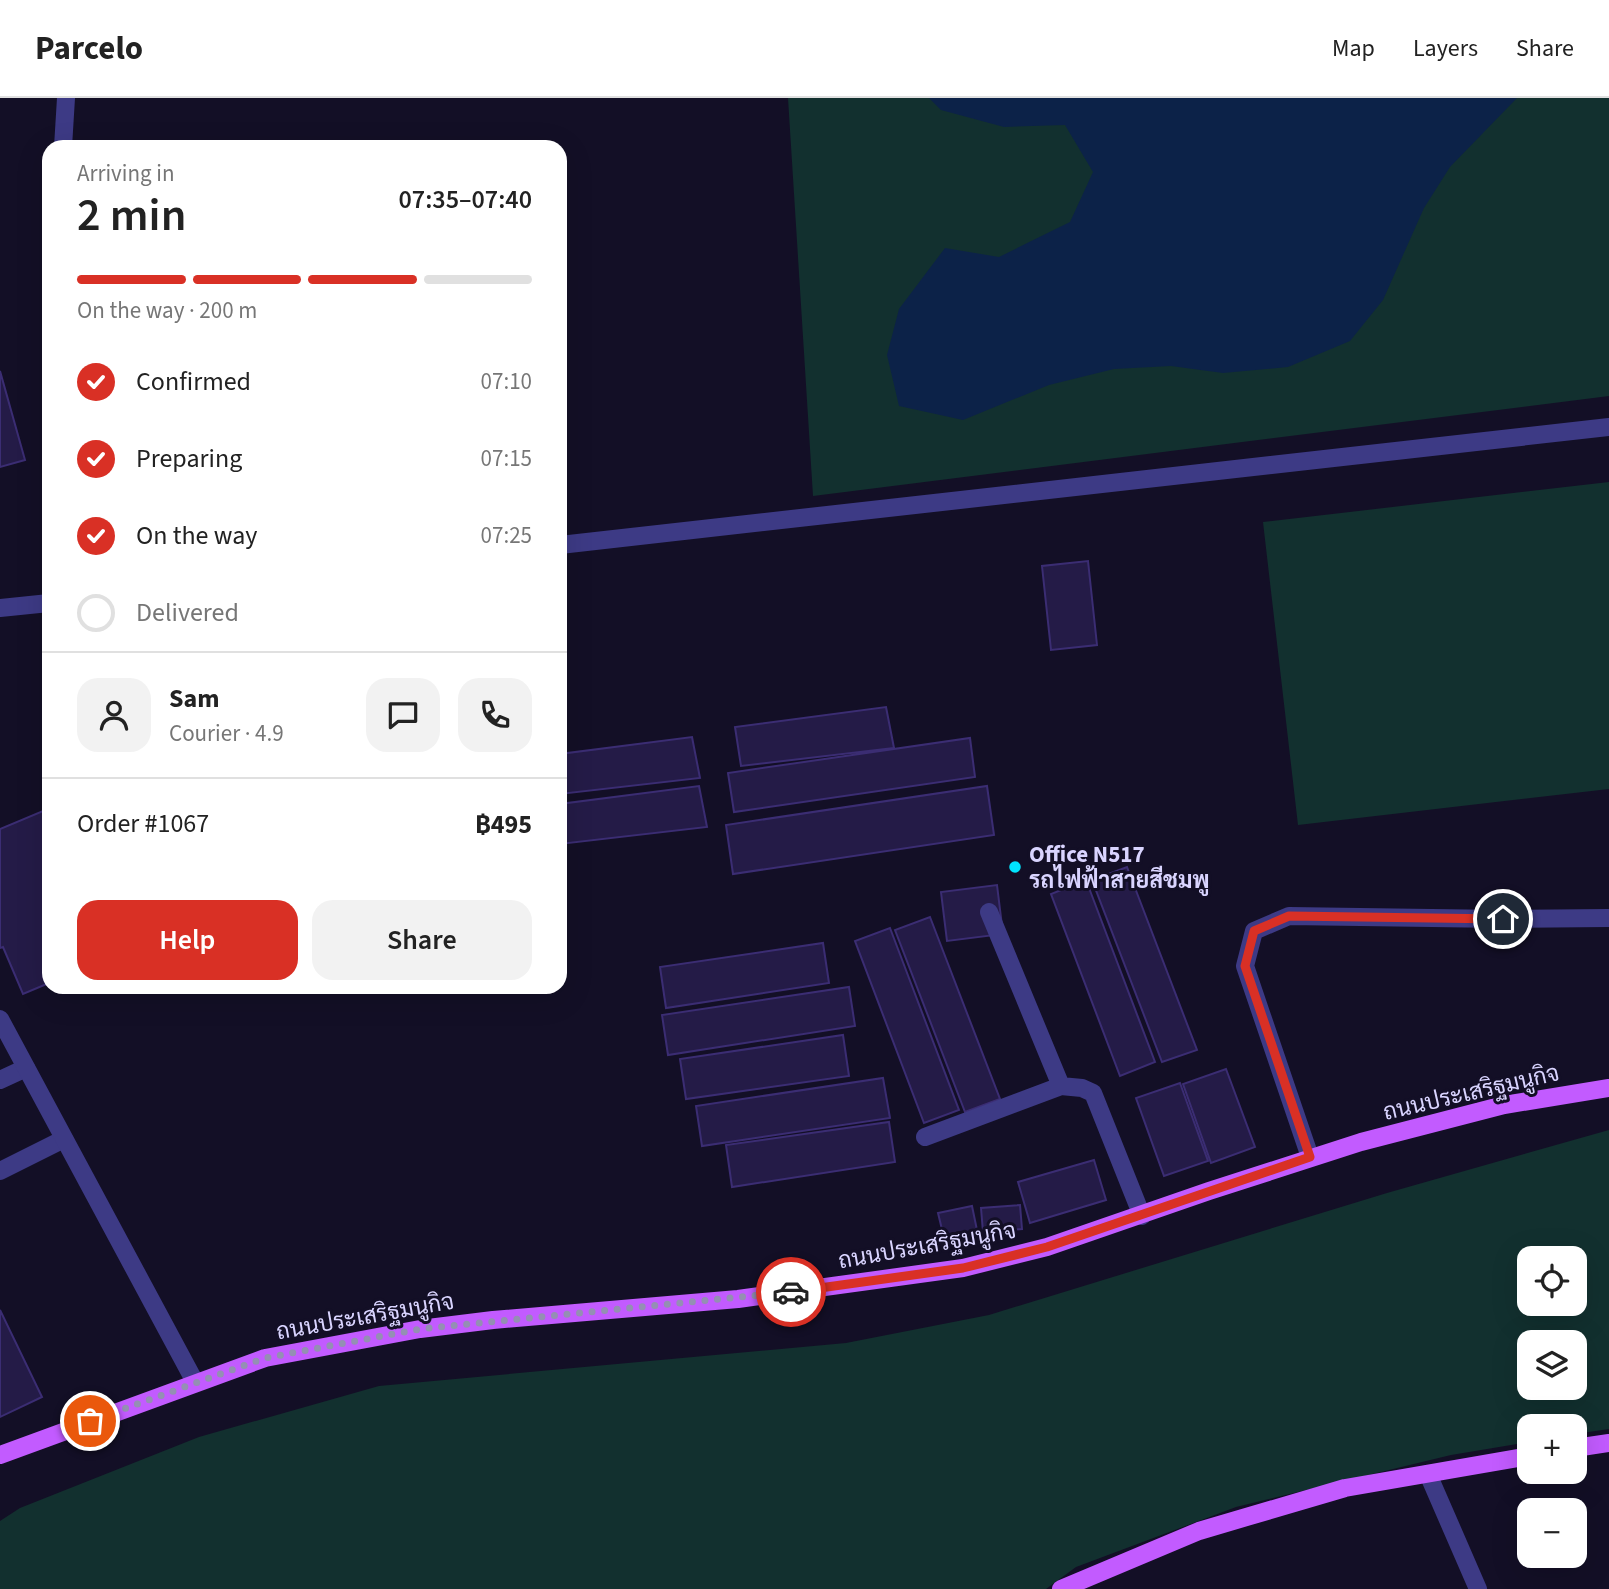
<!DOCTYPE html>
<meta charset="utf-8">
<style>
body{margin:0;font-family:"Source Sans 3",Sarabun,sans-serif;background:#f2f2f2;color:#222;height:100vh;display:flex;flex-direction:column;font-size:26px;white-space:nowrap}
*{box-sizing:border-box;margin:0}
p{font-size:23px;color:#767676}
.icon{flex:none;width:38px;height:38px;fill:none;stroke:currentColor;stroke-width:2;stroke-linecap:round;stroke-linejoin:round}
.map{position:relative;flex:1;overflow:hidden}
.panel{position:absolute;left:42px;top:42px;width:525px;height:854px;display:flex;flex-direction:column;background:#fff;border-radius:21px;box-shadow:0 7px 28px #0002}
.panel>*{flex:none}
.fabs{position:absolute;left:1517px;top:1148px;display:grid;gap:14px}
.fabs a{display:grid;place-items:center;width:70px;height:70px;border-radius:14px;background:#fff;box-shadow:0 7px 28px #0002;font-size:35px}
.pin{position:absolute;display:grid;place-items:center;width:60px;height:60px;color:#fff;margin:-30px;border:4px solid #fff;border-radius:50%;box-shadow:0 2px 7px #0007}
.courier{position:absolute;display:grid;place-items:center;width:70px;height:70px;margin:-35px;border:5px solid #d93025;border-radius:50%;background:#fff;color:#222;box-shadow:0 2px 9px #0007}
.headline em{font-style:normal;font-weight:600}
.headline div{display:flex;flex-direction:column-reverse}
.headline{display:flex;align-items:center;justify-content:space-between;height:119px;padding:0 35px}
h1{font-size:46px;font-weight:600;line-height:52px}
.bar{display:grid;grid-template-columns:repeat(4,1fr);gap:10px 7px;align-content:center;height:84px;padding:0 35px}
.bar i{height:9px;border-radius:5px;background:#e0e0e0}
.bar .selected{background:#d93025}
.bar p{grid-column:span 4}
.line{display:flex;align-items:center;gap:18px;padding:0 35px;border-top:2px solid #e0e0e0}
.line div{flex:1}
.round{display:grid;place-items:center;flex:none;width:74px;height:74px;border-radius:21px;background:#f2f2f2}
ol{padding:0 35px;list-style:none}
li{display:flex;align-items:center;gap:21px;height:77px}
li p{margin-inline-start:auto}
li .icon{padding:7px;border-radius:50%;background:#d93025;color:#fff;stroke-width:4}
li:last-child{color:#767676}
li i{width:38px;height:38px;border:4px solid #e0e0e0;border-radius:50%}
.button{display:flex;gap:14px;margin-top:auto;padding:14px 35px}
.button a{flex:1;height:80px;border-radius:21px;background:#d93025;color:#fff;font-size:28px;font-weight:600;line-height:80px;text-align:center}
.button a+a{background:#f2f2f2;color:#222}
header{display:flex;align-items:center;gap:42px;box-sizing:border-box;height:98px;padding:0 35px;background:#fff;border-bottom:2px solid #e0e0e0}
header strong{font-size:33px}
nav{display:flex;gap:38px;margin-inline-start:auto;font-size:24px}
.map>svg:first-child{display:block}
</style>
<header>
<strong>Parcelo</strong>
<nav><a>Map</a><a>Layers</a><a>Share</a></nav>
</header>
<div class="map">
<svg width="1609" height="1491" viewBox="0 0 1609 1491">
<rect width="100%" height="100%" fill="#130f26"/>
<path fill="#12302f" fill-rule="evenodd" d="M 788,0 L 1609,0 L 1609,298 L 813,398 Z
M 1609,384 L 1609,691 L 1298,727 L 1263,424 Z
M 1609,1032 L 1609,1331 L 1575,1336 L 1575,1328 L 1530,1328 L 1529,1344 L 1451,1357 L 1236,1409 L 1076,1469 L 1046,1491 L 0,1491 L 0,1423 L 20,1410 L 199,1339 L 379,1288 L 846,1245 L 989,1217 L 1387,1095 ZM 1530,1160 L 1575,1160 L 1575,1206 L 1530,1206 ZM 1530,1244 L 1575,1244 L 1575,1290 L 1530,1290 Z"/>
<path fill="#0c2248" d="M 929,0 L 1517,0 L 1450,69 L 1424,110 L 1383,202 L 1350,243 L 1288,269 L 1223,275 L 1171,268 L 1114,271 L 1049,287 L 963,322 L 899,308 L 887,257 L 899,211 L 945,150 L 999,159 L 1070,124 L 1093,74 L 1065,27 L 1004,29 L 941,12 Z"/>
<path fill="#241b47" stroke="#3b2d73" stroke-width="2" d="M 0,273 L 25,362 L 0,369 Z
M 1088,463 L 1097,547 L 1051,552 L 1042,468 Z
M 886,609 L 894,650 L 741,668 L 735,629 Z
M 692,639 L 700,680 L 560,696 L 560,656 Z
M 970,640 L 975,679 L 734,714 L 728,675 Z
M 699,688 L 707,729 L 560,746 L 560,706 Z
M 987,688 L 994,737 L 733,776 L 726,727 Z
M 43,713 L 49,727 L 49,885 L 23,896 L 3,849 L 0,850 L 0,731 Z
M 1127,769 L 1197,952 L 1162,964 L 1092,782 Z
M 1086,782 L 1155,964 L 1120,978 L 1051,796 Z
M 997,787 L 1003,836 L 947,843 L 941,794 Z
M 930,819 L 1000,1001 L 965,1014 L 895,832 Z
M 890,830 L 959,1012 L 924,1025 L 855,843 Z
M 823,845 L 829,885 L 666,910 L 660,869 Z
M 849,889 L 855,928 L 668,957 L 662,917 Z
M 843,937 L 849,978 L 686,1001 L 680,961 Z
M 1226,971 L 1255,1049 L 1211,1065 L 1183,986 Z
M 883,980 L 890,1020 L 702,1048 L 696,1008 Z
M 1180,985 L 1208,1063 L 1164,1078 L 1136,1000 Z
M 889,1024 L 895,1064 L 732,1089 L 726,1047 Z
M 1094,1062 L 1106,1102 L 1030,1125 L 1018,1084 Z
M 1020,1107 L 1022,1131 L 983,1134 L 981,1110 Z
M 972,1108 L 978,1137 L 945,1144 L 938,1115 Z
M 0,1212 L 42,1299 L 0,1319 Z"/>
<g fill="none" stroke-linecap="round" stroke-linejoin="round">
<path stroke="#3d3a85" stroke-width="18" d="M 63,49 L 66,0
M 989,814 L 1061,988 L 1082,990 L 1093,995 L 1142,1118
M 0,982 L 26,970
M 925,1039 L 1061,988
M 1310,1059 L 1245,868 L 1254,833 L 1289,818 L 1503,821 L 1609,820
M 0,1073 L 64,1041"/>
<path stroke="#3d3a85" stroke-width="18" d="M 560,447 L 1609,329
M 0,510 L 49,505
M 0,921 L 195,1284
M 1428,1376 L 1478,1491"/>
<path stroke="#c25bff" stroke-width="18" d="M 1575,1350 L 1609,1345
M 0,1357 L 265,1260 L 420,1231 L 493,1222 L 738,1201 L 963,1170 L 1047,1149 L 1209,1093 L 1361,1044 L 1504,1007 L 1609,990
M 1061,1491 L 1199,1433 L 1345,1390 L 1530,1358"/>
</g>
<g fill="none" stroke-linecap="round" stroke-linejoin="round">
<path stroke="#948fb3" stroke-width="7" stroke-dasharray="0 12.6" d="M 90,1323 L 265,1260 L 420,1231 L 791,1194"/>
<path stroke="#d93025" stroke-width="9" d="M 791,1194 L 963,1170 L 1047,1149 L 1310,1059 L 1245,868 L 1254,833 L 1289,818 L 1503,821"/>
</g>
<circle fill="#00e5ff" stroke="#130f26" stroke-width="2.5" cx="1015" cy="769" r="7"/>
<g text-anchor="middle" stroke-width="6" stroke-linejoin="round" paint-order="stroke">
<g font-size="23" font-weight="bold" fill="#d9d4ff" stroke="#130f26" text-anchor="start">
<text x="1029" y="764">Office N517<tspan x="1029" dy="26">รถไฟฟ้าสายสีชมพู</tspan></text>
</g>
<g font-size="23" fill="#d9d4ff" stroke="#130f26">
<text transform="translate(1471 994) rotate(-13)" y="8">ถนนประเสริฐมนูกิจ</text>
<text transform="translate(927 1147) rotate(-10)" y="8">ถนนประเสริฐมนูกิจ</text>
<text transform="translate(365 1218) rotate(-10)" y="8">ถนนประเสริฐมนูกิจ</text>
</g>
</g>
</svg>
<div class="fabs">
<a><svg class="icon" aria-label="locate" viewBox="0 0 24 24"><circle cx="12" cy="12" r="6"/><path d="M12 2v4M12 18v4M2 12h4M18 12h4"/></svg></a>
<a><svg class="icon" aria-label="layers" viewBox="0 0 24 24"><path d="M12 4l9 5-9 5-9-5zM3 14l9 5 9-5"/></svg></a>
<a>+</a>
<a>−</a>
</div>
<div class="pin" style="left:90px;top:1323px;background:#ea580c"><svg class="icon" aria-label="bag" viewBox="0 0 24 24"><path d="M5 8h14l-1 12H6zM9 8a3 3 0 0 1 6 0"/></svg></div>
<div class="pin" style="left:1503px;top:821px;background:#1f2937"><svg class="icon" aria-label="home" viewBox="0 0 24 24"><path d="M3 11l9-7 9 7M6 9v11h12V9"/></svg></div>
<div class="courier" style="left:791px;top:1194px"><svg class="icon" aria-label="car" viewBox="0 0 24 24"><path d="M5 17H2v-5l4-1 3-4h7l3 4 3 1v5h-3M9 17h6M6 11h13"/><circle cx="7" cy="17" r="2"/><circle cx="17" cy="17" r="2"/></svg></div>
<section class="panel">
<div class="headline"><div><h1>2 min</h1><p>Arriving in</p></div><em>07:35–07:40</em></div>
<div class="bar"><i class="selected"></i><i class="selected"></i><i class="selected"></i><i></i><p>On the way · 200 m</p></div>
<ol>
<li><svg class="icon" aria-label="check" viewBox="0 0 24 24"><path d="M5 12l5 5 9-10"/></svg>Confirmed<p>07:10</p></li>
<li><svg class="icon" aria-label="check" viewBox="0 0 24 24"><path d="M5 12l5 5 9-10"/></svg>Preparing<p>07:15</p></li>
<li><svg class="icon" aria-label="check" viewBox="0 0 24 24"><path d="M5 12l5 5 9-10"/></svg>On the way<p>07:25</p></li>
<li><i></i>Delivered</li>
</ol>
<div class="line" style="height:126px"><a class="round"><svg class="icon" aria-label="person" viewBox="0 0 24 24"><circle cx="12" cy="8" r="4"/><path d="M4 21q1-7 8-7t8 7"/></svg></a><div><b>Sam</b><p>Courier · 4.9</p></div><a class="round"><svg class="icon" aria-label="chat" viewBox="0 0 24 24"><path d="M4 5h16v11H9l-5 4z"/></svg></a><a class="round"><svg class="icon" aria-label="phone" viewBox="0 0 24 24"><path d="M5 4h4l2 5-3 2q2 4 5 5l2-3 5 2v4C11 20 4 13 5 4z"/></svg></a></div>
<div class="line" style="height:91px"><div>Order #1067</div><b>฿495</b></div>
<div class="button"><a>Help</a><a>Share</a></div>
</section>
</div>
